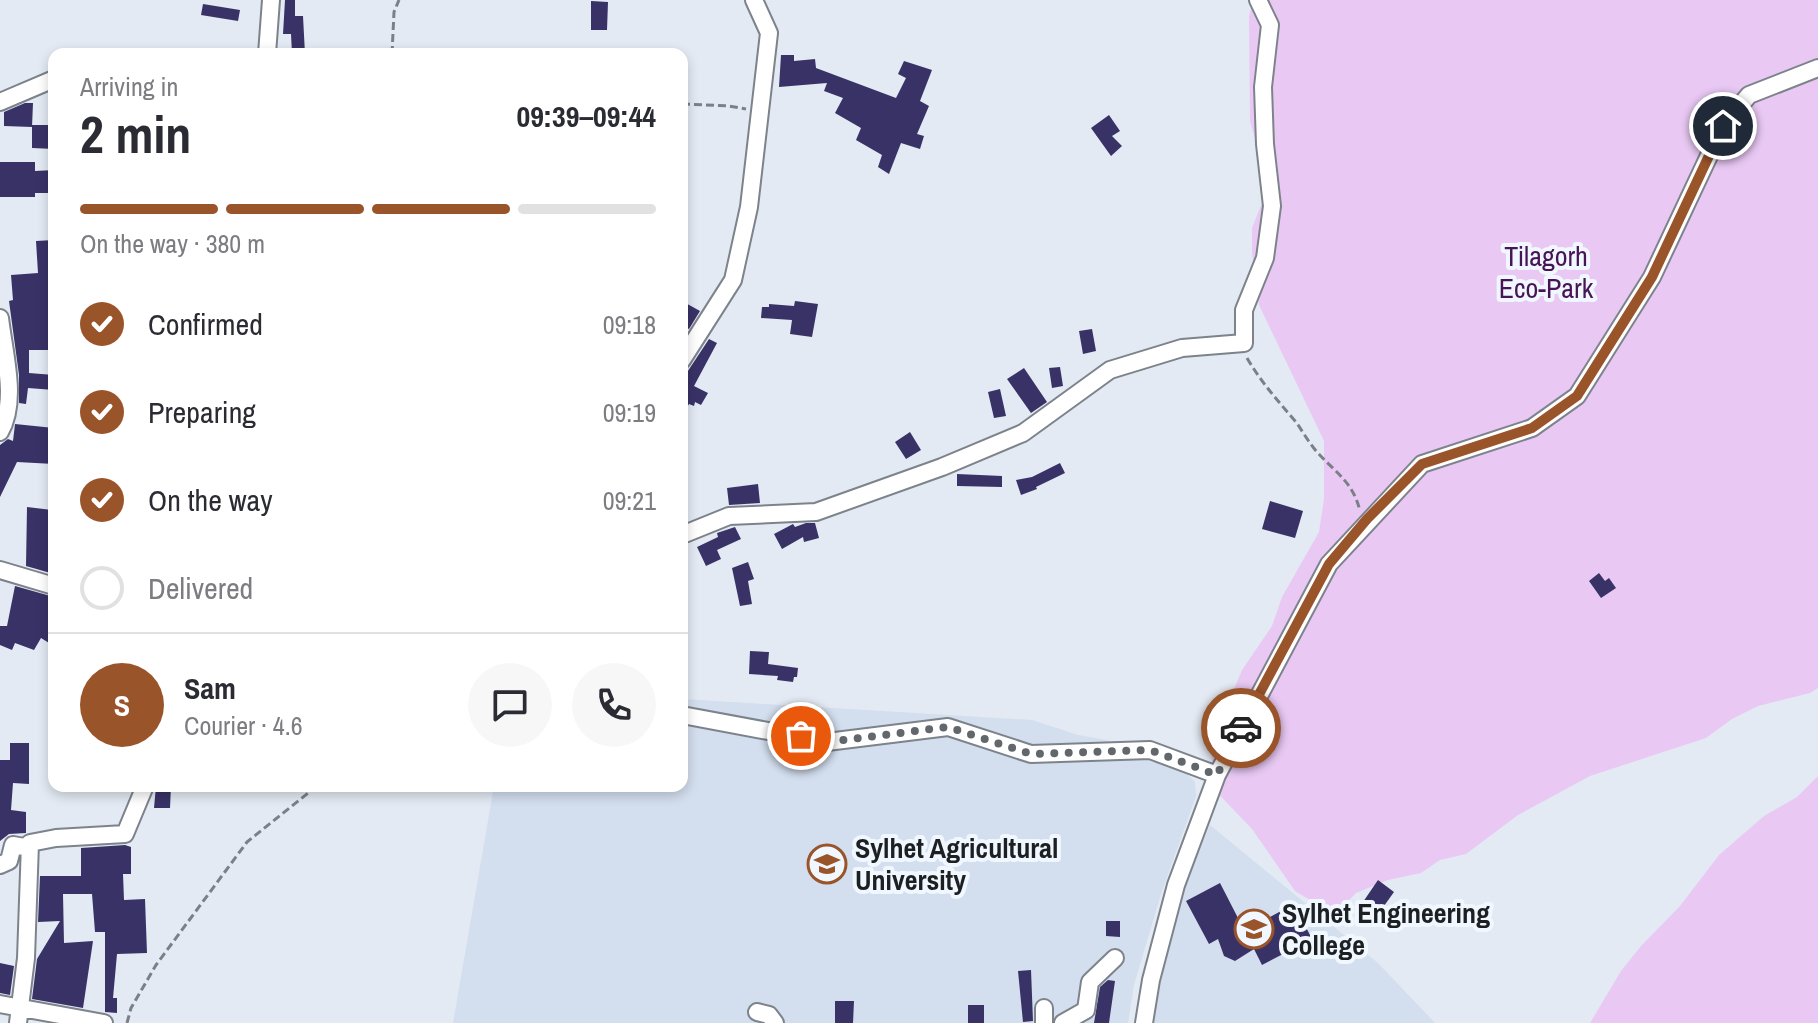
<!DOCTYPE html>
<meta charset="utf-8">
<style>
body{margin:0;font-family:"Archivo Narrow",sans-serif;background:#f7f7f7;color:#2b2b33;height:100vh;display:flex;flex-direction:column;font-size:30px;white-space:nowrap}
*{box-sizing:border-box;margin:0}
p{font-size:26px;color:#7c7c81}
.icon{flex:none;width:44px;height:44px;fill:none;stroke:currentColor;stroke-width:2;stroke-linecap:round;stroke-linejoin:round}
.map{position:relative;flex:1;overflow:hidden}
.drawer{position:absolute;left:48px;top:48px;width:640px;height:744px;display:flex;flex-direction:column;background:#fff;border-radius:16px;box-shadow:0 4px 12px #0003}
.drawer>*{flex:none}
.pin{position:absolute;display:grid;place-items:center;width:68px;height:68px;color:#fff;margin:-34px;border:4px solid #fff;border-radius:50%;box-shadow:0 2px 8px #0007}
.courier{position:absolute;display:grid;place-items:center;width:80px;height:80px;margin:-40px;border:6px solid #9a542a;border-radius:50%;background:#fff;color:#222;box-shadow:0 2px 10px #0007}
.head em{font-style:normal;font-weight:700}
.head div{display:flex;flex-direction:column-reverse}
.head{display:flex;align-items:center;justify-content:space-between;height:136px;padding:0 32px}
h1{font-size:52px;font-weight:700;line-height:60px}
.bar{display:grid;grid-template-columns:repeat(4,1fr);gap:12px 8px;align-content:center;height:96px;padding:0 32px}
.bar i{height:10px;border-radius:6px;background:#e1e1e2}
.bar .on{background:#9a542a}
.bar p{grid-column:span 4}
.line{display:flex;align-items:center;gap:20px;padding:0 32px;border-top:2px solid #e1e1e2}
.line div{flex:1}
.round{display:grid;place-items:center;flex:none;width:84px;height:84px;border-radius:42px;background:#f7f7f7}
ol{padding:0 32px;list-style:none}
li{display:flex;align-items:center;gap:24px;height:88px}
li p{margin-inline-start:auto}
li .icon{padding:8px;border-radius:50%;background:#9a542a;color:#fff;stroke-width:4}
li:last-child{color:#7c7c81}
li i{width:44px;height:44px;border:4px solid #e1e1e2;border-radius:50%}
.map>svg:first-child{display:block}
</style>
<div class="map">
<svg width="1818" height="1023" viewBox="0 0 1818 1023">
<rect width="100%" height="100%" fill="#e3eaf3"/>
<path fill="#d3deee" d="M 682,699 L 1032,720 L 1078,735 L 1106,740 L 1185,772 L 1195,782 L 1196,796 L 1161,894 L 1134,985 L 1128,1023 L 453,1023 L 494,786 L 682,786 Z
M 1210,825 L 1378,963 L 1435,1023 L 1151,1023 L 1179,900 Z"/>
<path fill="#e9c9f4" d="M 1253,0 L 1818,0 L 1818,688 L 1810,693 L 1758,706 L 1732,719 L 1706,738 L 1590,776 L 1518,815 L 1466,854 L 1440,860 L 1421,873 L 1388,880 L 1356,893 L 1335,915 L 1295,891 L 1252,829 L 1208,783 L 1218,727 L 1242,670 L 1272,626 L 1282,597 L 1319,532 L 1324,499 L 1324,441 L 1259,305 L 1252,253 L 1252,228 L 1262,203 L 1257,146 L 1250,121 L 1249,16 Z
M 1818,776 L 1818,1023 L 1590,1023 L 1621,971 L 1641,946 L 1680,906 L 1719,855 L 1764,816 L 1797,797 Z"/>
<path fill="#393267" d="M 285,0 L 295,0 L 295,16 L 303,16 L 305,54 L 292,54 L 291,34 L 283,34 Z
M 591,1 L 608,2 L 607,30 L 591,30 Z
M 203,4 L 240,10 L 238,21 L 201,15 Z
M 781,55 L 794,55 L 794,61 L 815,59 L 816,68 L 896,98 L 906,78 L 898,74 L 904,61 L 932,70 L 920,101 L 929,106 L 917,134 L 924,136 L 920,149 L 901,143 L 889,174 L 878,167 L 882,155 L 856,140 L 861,128 L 835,113 L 843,98 L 824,91 L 827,83 L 779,87 Z
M 25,103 L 33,103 L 32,127 L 4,126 L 4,112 Z
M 1109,115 L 1120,131 L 1112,136 L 1122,146 L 1111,156 L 1091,128 Z
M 32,125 L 54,125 L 54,149 L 32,148 Z
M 0,162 L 35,162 L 35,171 L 54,170 L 54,193 L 35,193 L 35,197 L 0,197 Z
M 54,240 L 54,350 L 29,350 L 29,373 L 54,375 L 54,390 L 28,388 L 26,404 L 19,403 L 19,375 L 9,301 L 13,300 L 11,275 L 38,273 L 36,241 Z
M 682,301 L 700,311 L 689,329 L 682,326 Z
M 795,301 L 818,304 L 812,337 L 790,334 L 792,320 L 761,318 L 762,307 L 769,307 L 769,304 L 794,306 Z
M 1092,329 L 1096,351 L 1083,354 L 1079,331 Z
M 709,339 L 717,343 L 694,386 L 708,393 L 701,405 L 695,402 L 694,406 L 689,404 L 682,416 L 682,380 Z
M 1060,367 L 1063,386 L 1052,388 L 1049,368 Z
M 1024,368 L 1047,402 L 1031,413 L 1007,379 Z
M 1000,389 L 1006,416 L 994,418 L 988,392 Z
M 15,424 L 54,428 L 54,464 L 17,462 L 0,497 L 0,445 L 8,439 L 13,441 Z
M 910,432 L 921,450 L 906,459 L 895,442 Z
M 1060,463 L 1065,473 L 1036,487 L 1037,489 L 1021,495 L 1016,480 L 1032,477 Z
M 957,474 L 1002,476 L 1002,487 L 957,486 Z
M 758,484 L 760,503 L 729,505 L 727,488 Z
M 1270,501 L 1303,511 L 1295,538 L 1262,529 Z
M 27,507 L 52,510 L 54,574 L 26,566 Z
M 806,523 L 815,523 L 819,538 L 804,542 L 803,537 L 782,549 L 774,534 L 793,524 L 795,527 Z
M 735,527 L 741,539 L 717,550 L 721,559 L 706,566 L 697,547 L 718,537 L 717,533 Z
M 748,562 L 754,579 L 748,581 L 752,604 L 740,606 L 732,568 Z
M 1599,573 L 1605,581 L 1609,578 L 1616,588 L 1601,598 L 1589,581 Z
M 15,586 L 54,597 L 54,646 L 41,638 L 34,650 L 15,643 L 12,650 L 0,645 L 0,626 L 7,626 Z
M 750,651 L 769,652 L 768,664 L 798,668 L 797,677 L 794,677 L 793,682 L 777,680 L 778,676 L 749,674 Z
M 10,743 L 29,743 L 29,784 L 13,783 L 11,810 L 26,812 L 26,833 L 9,834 L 0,841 L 0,760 L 10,760 Z
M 156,786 L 171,786 L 170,808 L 154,808 Z
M 125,845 L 131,847 L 131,874 L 123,874 L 124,900 L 145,899 L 147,953 L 117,954 L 113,998 L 117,998 L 117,1013 L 105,1012 L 105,932 L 95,932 L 92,894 L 63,894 L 64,943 L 93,941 L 83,1008 L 32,999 L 37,959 L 60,921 L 38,922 L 40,876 L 81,876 L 81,848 Z
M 1378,880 L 1394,892 L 1379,913 L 1363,902 Z
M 1220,883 L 1238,918 L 1251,912 L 1257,924 L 1294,904 L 1312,939 L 1262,965 L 1254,949 L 1235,961 L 1224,956 L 1218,939 L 1209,944 L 1186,901 Z
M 1106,921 L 1120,921 L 1120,937 L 1106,936 Z
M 0,963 L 14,966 L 10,995 L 0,993 Z
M 1031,970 L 1033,1021 L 1023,1022 L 1018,971 Z
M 1108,980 L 1115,981 L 1109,1023 L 1094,1023 L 1100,987 Z
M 835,1001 L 854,1001 L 853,1023 L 835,1023 Z
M 968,1005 L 984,1005 L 984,1023 L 968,1023 Z"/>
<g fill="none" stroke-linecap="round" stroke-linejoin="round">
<defs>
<path id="minor" d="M 267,54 L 271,0
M 0,102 L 54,79
M 0,318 C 4,353 18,401 0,432
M 682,360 L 733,280 L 749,207 L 769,33 L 754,0
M 682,535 L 729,516 L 816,512 L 942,467 L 1023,433 L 1110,370 L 1182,348 L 1244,343 L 1244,310 L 1265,258 L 1272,206 L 1265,144 L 1263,87 L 1270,25 L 1258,0
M 0,570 L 54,586
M 682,715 L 827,742 L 948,727 L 1031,754 L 1150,750 L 1217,775
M 0,865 L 9,861 L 13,845 L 30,848
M 0,1004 L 104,1023
M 1044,1008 L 1044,1023
M 757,1012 L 769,1015 L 775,1023
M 18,1023 L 26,958 L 30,843 L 56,838 L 125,834 L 145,786
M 1063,1023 L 1086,1010 L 1090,982 L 1115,958
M 1144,1023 L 1151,980 L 1176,885 L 1217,775 L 1329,564 L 1422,464 L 1532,428 L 1577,396 L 1652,277 L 1723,126 L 1749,95 L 1818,68"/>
</defs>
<use href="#minor" stroke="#7d838b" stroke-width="20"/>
<path stroke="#7b8086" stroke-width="3" stroke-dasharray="8 4" stroke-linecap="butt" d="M 392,54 L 394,12 L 399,0
M 682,104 L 729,106 L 746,109
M 1247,358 C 1261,382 1278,401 1296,422 C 1303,432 1309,443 1317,452 C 1336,473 1353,482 1360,511
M 127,1023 L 131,1008 L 156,965 L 247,842 L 317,786"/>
<use href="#minor" stroke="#fff" stroke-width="16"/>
</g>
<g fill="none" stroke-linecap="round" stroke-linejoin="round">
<path stroke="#62676c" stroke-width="8" stroke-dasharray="0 14.4" d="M 801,736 L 827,742 L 948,727 L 1031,754 L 1150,750 L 1217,775 L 1241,728"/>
<path stroke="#9a542a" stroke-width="10" d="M 1241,728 L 1329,564 L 1367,519 L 1422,464 L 1532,428 L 1577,396 L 1652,277 L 1723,126"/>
</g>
<defs>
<symbol id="university-ring" viewBox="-11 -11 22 22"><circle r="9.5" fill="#f1f7ff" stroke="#9a542a" stroke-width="1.5"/><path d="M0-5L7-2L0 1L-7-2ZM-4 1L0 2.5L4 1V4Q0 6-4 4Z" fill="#9a542a"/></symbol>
</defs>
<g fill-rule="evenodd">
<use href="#university-ring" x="805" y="842" width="44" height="44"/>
<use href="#university-ring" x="1232" y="907" width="44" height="44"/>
</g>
<g text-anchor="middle" stroke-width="8" stroke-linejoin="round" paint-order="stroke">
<g font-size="28" fill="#471456" stroke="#f1f7ff">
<text x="1546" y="266">Tilagorh<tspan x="1546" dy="32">Eco-Park</tspan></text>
</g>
<g font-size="28" font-weight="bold" fill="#1d2023" stroke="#f1f7ff" text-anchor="start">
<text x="855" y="858">Sylhet Agricultural<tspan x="855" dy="32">University</tspan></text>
<text x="1282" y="923">Sylhet Engineering<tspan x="1282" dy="32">College</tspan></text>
</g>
</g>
</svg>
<div class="pin" style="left:801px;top:736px;background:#ea580c"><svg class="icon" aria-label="bag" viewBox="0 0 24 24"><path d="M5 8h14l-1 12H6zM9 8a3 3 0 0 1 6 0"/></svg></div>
<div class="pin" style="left:1723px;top:126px;background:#1f2937"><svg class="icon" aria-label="home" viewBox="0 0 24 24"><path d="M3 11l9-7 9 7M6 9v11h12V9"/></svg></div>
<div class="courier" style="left:1241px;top:728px"><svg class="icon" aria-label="car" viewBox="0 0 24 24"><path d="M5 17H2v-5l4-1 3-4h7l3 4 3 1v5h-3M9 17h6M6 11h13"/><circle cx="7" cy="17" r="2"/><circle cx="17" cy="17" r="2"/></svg></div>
<section class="drawer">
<div class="head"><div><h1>2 min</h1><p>Arriving in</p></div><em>09:39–09:44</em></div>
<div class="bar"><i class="on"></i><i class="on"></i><i class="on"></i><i></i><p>On the way · 380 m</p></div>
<ol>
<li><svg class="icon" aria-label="check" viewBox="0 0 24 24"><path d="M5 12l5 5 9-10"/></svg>Confirmed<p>09:18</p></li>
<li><svg class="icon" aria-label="check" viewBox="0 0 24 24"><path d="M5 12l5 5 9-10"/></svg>Preparing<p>09:19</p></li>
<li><svg class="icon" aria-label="check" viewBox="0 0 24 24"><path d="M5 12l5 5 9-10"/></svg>On the way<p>09:21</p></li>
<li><i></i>Delivered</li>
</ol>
<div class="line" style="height:144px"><b class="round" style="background:#9a542a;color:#fff">S</b><div><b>Sam</b><p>Courier · 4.6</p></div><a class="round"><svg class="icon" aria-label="chat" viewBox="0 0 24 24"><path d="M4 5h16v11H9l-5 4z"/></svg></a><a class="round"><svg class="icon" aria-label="phone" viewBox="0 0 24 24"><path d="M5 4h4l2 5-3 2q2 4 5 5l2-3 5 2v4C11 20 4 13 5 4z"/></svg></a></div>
</section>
</div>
